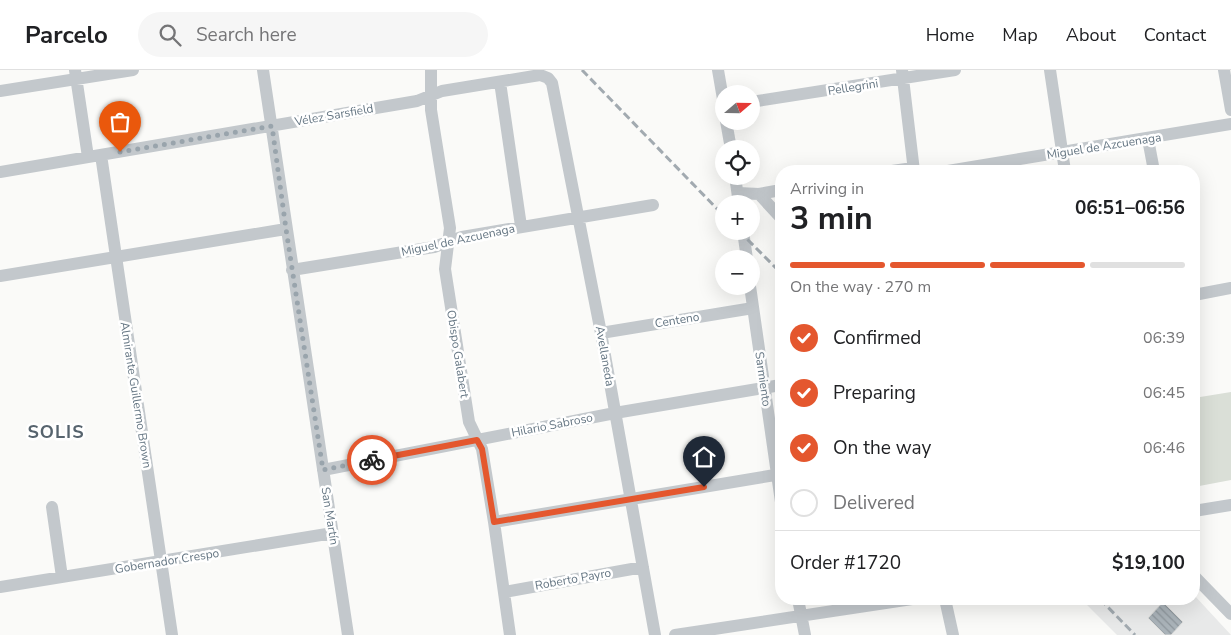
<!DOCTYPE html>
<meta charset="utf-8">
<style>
body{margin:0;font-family:"Nunito Sans",sans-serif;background:#f6f6f6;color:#202124;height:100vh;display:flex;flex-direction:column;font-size:19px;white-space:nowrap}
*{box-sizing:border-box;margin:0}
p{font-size:16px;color:#757577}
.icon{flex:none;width:28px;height:28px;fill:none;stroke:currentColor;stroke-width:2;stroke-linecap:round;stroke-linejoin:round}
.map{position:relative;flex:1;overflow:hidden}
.panel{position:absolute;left:775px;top:95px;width:425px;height:440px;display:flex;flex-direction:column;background:#fff;border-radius:20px;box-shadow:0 5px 20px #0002}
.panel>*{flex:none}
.needle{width:32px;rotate:70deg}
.fabs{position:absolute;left:715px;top:15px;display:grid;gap:10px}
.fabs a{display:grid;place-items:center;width:45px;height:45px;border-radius:50%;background:#fff;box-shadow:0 5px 20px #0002;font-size:25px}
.pin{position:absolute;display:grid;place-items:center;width:42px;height:42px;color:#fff;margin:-51px -21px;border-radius:50% 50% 50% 0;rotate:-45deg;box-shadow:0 0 5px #0007}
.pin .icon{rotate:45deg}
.courier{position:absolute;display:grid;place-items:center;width:50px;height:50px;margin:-25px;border:4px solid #e4572e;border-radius:50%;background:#fff;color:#222;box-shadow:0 1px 6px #0007}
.head em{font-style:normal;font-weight:700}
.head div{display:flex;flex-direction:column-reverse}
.head{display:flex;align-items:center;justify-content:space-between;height:85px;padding:0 15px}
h1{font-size:32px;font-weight:700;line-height:38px}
.bar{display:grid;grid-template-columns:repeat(4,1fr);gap:8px 5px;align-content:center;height:60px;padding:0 15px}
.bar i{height:6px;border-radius:4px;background:#e0e0e0}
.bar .current{background:#e4572e}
.bar p{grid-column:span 4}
.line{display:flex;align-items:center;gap:12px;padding:0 15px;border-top:1px solid #e0e0e0}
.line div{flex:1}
ol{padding:0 15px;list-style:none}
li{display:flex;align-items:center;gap:15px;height:55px}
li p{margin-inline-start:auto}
li .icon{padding:5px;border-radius:50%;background:#e4572e;color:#fff;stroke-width:4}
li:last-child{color:#757577}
li i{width:28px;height:28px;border:2px solid #e0e0e0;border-radius:50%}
header{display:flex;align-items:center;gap:30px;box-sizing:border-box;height:70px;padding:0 25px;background:#fff;border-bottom:1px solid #e0e0e0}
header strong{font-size:24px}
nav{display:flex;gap:28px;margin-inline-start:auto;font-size:18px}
.search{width:350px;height:45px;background:#f6f6f6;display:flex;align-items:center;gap:12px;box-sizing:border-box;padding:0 18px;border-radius:28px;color:#757577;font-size:19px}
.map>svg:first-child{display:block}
</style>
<header>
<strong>Parcelo</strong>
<div class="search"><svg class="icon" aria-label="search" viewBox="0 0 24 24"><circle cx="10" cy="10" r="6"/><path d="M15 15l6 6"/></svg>Search here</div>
<nav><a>Home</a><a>Map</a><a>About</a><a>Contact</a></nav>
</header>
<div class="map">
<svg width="1231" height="565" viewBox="0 0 1231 565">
<defs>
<pattern id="building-back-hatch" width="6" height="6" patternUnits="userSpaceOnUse" patternTransform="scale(1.25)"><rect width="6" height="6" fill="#aab3b9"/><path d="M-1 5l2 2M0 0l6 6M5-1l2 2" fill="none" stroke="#8e969c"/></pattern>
</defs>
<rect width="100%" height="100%" fill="#fafaf8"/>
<path fill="#e8e9e9" d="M 1194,525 L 1231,565 L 1117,565 L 1081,529 L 1194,529 Z"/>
<path fill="#dadfd7" d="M 1231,322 L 1231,410 L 1194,417 L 1194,328 Z"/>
<path fill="url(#building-back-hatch)" stroke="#dcdcda" d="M 1163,532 L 1183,552 L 1171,565 L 1165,565 L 1148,548 Z"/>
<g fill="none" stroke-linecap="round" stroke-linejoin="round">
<path stroke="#c3c8cc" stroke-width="12" d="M 75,0 L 88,87
M 263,0 L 348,565
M 431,0 L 431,40 L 450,158 L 445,199 L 469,352 L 482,379 L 494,452 L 510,565
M 718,0 L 724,35
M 902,0 L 914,101
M 1050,0 L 1065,101
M 1224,0 L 1231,40
M 500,12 L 521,156
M 0,21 L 133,0
M 751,32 L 955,0
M 726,51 L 731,79
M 1148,69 L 1154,101
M 101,85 L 172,565
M 892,101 L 913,98
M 948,101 L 1231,54
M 0,102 L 417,31 L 442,21 L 540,5 L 548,8 L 552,13 L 601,263 L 655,565
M 735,106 L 739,134
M 738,123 L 759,124 L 781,120
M 759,124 L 781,148
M 743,161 L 747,189
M 292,200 L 434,177 L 462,167 L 653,135
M 0,206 L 286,159
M 750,216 L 781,432
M 1194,225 L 1231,218
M 601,263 L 753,238
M 323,400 L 615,343 L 781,315
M 52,437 L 62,507
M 1194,441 L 1231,435
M 494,452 L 781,404
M 1194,506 L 1231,544
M 0,517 L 333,463
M 504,522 L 643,497
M 798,529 L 805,565
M 945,529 L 953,565
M 675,565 L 912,529"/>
<path stroke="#a2aab0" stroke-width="3" stroke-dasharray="8 4" stroke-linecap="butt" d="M 582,0 L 724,146
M 739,161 L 781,203
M 1100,529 L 1135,565"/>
</g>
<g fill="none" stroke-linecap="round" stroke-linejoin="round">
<path stroke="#99a4ac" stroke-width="5" stroke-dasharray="0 9" d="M 120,82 L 272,56 L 286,159 L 323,400 L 372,390"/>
<path stroke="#e4572e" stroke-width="6" d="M 372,390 L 477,370 L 482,379 L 494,452 L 704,417"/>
</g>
<g text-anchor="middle" stroke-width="5" stroke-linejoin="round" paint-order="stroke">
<g font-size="12" fill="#657683" stroke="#fff">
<text transform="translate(853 17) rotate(-9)" y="4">Pellegrini</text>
<text transform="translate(334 45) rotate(-10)" y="4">Vélez Sarsfield</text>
<text transform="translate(1104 76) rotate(-9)" y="4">Miguel de Azcuenaga</text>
<text transform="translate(458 170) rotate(-12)" y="4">Miguel de Azcuenaga</text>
<text transform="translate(677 250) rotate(-9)" y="4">Centeno</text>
<text transform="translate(458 284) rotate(81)" y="4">Obispo Galabert</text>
<text transform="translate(605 286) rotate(80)" y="4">Avellaneda</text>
<text transform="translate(763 309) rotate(82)" y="4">Sarmiento</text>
<text transform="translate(136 325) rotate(81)" y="4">Almirante Guillermo Brown</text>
<text transform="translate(552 355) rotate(-11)" y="4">Hilario Sabroso</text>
<text transform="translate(330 446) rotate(81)" y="4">San Martín</text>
<text transform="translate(167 491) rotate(-9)" y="4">Gobernador Crespo</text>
<text transform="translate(573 509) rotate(-10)" y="4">Roberto Payro</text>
</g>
<g font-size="18" font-weight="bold" letter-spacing="1" fill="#57646e" stroke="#fff">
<text x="56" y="368">SOLIS</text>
</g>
</g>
</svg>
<div class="fabs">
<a><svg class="needle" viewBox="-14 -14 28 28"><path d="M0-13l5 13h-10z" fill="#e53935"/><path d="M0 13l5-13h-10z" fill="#757577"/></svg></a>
<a><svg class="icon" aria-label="locate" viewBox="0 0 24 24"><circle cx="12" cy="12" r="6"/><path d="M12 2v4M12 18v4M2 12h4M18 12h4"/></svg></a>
<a>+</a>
<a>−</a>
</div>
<div class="pin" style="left:120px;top:82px;background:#ea580c"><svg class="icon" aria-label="bag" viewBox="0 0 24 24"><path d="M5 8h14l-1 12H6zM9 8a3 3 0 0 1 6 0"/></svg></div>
<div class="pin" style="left:704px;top:417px;background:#1f2937"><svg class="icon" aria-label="home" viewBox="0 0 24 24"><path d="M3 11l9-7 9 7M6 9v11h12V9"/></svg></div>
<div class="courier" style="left:372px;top:390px"><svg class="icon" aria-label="bike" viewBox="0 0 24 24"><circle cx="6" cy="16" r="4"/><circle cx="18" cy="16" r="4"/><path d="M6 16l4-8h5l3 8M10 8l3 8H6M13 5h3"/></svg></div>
<section class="panel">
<div class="head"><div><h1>3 min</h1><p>Arriving in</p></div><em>06:51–06:56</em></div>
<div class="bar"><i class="current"></i><i class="current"></i><i class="current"></i><i></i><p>On the way · 270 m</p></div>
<ol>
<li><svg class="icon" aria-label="check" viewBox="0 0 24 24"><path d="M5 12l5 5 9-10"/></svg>Confirmed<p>06:39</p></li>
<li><svg class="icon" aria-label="check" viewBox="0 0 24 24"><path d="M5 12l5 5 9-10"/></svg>Preparing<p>06:45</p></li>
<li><svg class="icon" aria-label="check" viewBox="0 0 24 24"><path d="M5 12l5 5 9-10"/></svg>On the way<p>06:46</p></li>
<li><i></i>Delivered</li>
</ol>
<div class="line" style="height:65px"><div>Order #1720</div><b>$19,100</b></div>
</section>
</div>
